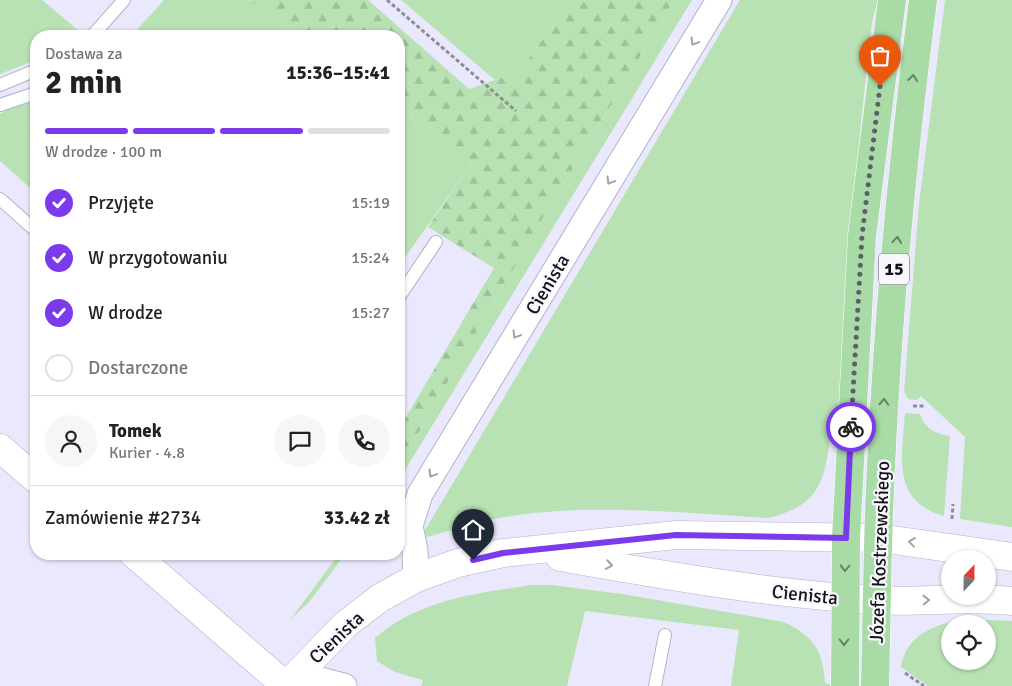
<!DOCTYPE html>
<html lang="pl">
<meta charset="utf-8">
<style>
body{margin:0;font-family:Signika,sans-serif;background:#f6f6f6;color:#222;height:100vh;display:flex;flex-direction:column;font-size:19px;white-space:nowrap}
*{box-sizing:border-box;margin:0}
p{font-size:16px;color:#767676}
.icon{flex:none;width:28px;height:28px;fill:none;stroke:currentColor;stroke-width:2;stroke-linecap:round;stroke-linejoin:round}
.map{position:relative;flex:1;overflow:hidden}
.side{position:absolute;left:30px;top:30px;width:375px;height:530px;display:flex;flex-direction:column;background:#fff;border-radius:20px;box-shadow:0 1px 4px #0004}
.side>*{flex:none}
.needle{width:32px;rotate:22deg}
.fabs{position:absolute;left:941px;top:550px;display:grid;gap:10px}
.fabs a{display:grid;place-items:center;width:55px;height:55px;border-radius:50%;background:#fff;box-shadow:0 1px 4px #0004;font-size:25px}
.pin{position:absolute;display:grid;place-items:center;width:42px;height:42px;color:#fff;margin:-51px -21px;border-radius:50% 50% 50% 0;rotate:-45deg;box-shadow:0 0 5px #0007}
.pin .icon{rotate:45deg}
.courier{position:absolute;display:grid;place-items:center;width:50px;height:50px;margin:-25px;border:4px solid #7c3aed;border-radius:50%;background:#fff;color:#222;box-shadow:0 1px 6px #0007}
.headline em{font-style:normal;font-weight:800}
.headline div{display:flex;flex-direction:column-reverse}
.headline{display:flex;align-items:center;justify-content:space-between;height:85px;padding:0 15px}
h1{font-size:32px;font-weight:800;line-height:38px}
.bar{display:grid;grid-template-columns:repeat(4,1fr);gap:8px 5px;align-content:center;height:60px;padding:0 15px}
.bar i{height:6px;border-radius:4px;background:#e0e0e0}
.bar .active{background:#7c3aed}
.bar p{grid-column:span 4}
.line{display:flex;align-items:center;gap:12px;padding:0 15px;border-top:1px solid #e0e0e0}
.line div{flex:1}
.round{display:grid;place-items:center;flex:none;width:52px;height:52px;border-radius:26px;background:#f6f6f6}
ol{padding:0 15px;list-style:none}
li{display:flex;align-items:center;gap:15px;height:55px}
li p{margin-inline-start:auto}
li .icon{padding:5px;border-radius:50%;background:#7c3aed;color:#fff;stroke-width:4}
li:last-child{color:#767676}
li i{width:28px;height:28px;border:2px solid #e0e0e0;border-radius:50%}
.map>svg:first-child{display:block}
</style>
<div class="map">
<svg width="1012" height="686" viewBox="0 0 1012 686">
<defs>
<pattern id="forest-firs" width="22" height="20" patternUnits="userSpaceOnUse" patternTransform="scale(1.25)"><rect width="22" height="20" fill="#b8e2b3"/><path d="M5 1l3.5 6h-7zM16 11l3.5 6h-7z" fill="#9dc199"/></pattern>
</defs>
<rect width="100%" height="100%" fill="#e9e8fc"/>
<path fill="#b8e2b3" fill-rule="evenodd" d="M 0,0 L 42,0 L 80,32 L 74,36 L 36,36 L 36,60 L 0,74 Z
M 164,0 L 249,0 L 299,36 L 131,36 Z
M 401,0 L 571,0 L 519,72 L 495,80 Z
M 674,0 L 692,0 L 399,480 L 399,466 L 544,216 Z
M 740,0 L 878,0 L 872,22 L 860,131 L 837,439 L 830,439 C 824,485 817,506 768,518 C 681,513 591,503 505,517 C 479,521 453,530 427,537 L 424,532 Z
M 945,0 L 1012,0 L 1012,527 L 960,519 L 965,437 L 921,396 L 917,400 L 908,399 L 904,392 L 919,204 Z
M 36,99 L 36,193 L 0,161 L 0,114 L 10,108 Z
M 399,109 L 472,163 L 399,266 Z
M 905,413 L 920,414 C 924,428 937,435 950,436 L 944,516 C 891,501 902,456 905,413 Z
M 339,554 L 345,554 L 310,601 L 290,620 Z
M 532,585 L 552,585 L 622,594 L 784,622 C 814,637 823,650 825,683 L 836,686 L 731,686 L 739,630 L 585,611 L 567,686 L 421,686 L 423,680 L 395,672 L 377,661 L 375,638 C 418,600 477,593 532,585 Z
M 965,619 L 1012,621 L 1012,686 L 928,686 L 901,667 C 906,635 935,624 965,619 ZM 950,624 L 988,624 L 988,661 L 950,661 Z"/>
<path fill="url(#forest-firs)" d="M 249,0 L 368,0 L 469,89 L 519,72 L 571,0 L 674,0 L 544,216 L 399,466 L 399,429 L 494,268 L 428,227 L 472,163 L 399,109 L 399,36 L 299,36 Z"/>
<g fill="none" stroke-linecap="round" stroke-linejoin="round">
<defs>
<path id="service" d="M 92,36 L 124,0
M 0,85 L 36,70
M 0,105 L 36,93
M 0,199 L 36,231
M 399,297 L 436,242
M 655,686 L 665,635"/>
<path id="minor" d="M 416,578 L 415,550 L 410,526 L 420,494 L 719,0
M 297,674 L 344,686"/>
<path id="tertiary" d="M 0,448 L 36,479
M 134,554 L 286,686
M 560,557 C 664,575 769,594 875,600 C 921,603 967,596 1012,601
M 286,686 L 346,624 L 380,598 L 416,578 L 458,563 L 503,553 L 676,535 L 879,538 L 1012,557"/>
<path id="primary" d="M 845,686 L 846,538 L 862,236 L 892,0
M 875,686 C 877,613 877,540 881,467 C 888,311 903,155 923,0"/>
</defs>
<use href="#service" stroke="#b4b2ca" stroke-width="14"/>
<use href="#minor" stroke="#b4b2ca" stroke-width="27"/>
<use href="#tertiary" stroke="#b4b2ca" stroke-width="29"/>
<use href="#primary" stroke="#fff" stroke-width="29"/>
<path stroke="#8d8c9a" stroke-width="3" stroke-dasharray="4 2.5" stroke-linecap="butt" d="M 387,0 L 516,111
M 913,406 L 925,406
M 952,519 L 953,504
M 905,673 L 924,686"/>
<use href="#service" stroke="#fff" stroke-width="12"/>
<use href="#minor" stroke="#fff" stroke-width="25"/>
<use href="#tertiary" stroke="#fff" stroke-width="28"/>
<use href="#primary" stroke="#a9dba6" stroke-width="28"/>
</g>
<defs><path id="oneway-chevron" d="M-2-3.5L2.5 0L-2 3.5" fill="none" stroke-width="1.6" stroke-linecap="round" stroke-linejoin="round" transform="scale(1.25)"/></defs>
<g stroke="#a1a0a3">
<use href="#oneway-chevron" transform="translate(694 42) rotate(121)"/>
<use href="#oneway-chevron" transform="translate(610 181) rotate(121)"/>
<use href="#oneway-chevron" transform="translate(516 335) rotate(121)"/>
<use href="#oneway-chevron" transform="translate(432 474) rotate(121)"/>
<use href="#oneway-chevron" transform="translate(912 542) rotate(-173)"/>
<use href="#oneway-chevron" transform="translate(609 565) rotate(10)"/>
<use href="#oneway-chevron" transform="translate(926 600) rotate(-1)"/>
</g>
<g stroke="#668167">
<use href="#oneway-chevron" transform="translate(913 78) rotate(-83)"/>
<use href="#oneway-chevron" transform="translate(897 240) rotate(-85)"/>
<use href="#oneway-chevron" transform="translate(884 402) rotate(-87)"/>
<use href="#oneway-chevron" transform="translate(845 568) rotate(92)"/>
<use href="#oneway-chevron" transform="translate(844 642) rotate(90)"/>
</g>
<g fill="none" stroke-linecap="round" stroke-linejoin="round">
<path stroke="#5e5d69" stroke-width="5" stroke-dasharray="0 9" d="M 851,427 L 862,236 L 880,86"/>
<path stroke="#7c3aed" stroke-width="6" d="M 473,560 L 503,553 L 676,535 L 846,538 L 851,427"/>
</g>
<g text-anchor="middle" stroke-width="4.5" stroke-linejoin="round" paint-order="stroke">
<rect fill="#f7f7fc" stroke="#57575e" stroke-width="1" x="879" y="253.5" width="30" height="31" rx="4"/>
<g font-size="18" font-weight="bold" fill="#13121a">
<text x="894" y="275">15</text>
</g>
<g font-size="19" fill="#13121a" stroke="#f7f7fc">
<text transform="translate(547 284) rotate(-59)" y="7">Cienista</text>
<text transform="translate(879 552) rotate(-88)" y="7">Józefa Kostrzewskiego</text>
<text transform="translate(805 594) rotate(6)" y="7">Cienista</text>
<text transform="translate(336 637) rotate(-43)" y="7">Cienista</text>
</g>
</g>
</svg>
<div class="fabs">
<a><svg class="needle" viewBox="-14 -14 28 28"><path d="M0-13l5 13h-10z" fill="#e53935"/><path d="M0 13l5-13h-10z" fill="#767676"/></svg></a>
<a><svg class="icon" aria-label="locate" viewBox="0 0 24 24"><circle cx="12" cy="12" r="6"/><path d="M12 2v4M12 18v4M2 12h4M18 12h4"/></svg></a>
</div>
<div class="pin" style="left:880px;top:86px;background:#ea580c"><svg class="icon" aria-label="bag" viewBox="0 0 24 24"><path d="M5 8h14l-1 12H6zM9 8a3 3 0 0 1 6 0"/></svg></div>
<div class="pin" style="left:473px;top:560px;background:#1f2937"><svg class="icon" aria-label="home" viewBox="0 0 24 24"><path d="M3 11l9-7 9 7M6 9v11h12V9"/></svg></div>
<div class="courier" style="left:851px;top:427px"><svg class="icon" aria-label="bike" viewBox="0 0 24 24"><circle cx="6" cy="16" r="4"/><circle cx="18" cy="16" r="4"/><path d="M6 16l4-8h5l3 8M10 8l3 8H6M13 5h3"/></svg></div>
<section class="side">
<div class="headline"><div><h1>2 min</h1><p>Dostawa za</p></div><em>15:36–15:41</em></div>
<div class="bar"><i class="active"></i><i class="active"></i><i class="active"></i><i></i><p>W drodze · 100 m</p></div>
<ol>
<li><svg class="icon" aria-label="check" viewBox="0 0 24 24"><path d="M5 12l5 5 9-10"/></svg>Przyjęte<p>15:19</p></li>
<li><svg class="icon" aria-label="check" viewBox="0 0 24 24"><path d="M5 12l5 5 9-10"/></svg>W przygotowaniu<p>15:24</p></li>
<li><svg class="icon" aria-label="check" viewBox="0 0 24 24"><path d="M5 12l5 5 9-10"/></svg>W drodze<p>15:27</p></li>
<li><i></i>Dostarczone</li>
</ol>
<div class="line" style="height:90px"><a class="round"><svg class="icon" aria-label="person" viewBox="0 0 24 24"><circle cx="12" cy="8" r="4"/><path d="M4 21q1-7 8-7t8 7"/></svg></a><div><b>Tomek</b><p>Kurier · 4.8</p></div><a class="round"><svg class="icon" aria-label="chat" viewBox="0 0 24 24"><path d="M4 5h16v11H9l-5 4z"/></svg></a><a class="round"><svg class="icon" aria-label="phone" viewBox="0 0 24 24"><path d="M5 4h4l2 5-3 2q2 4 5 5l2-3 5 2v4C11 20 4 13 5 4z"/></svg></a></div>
<div class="line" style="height:65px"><div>Zamówienie #2734</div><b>33.42 zł</b></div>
</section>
</div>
